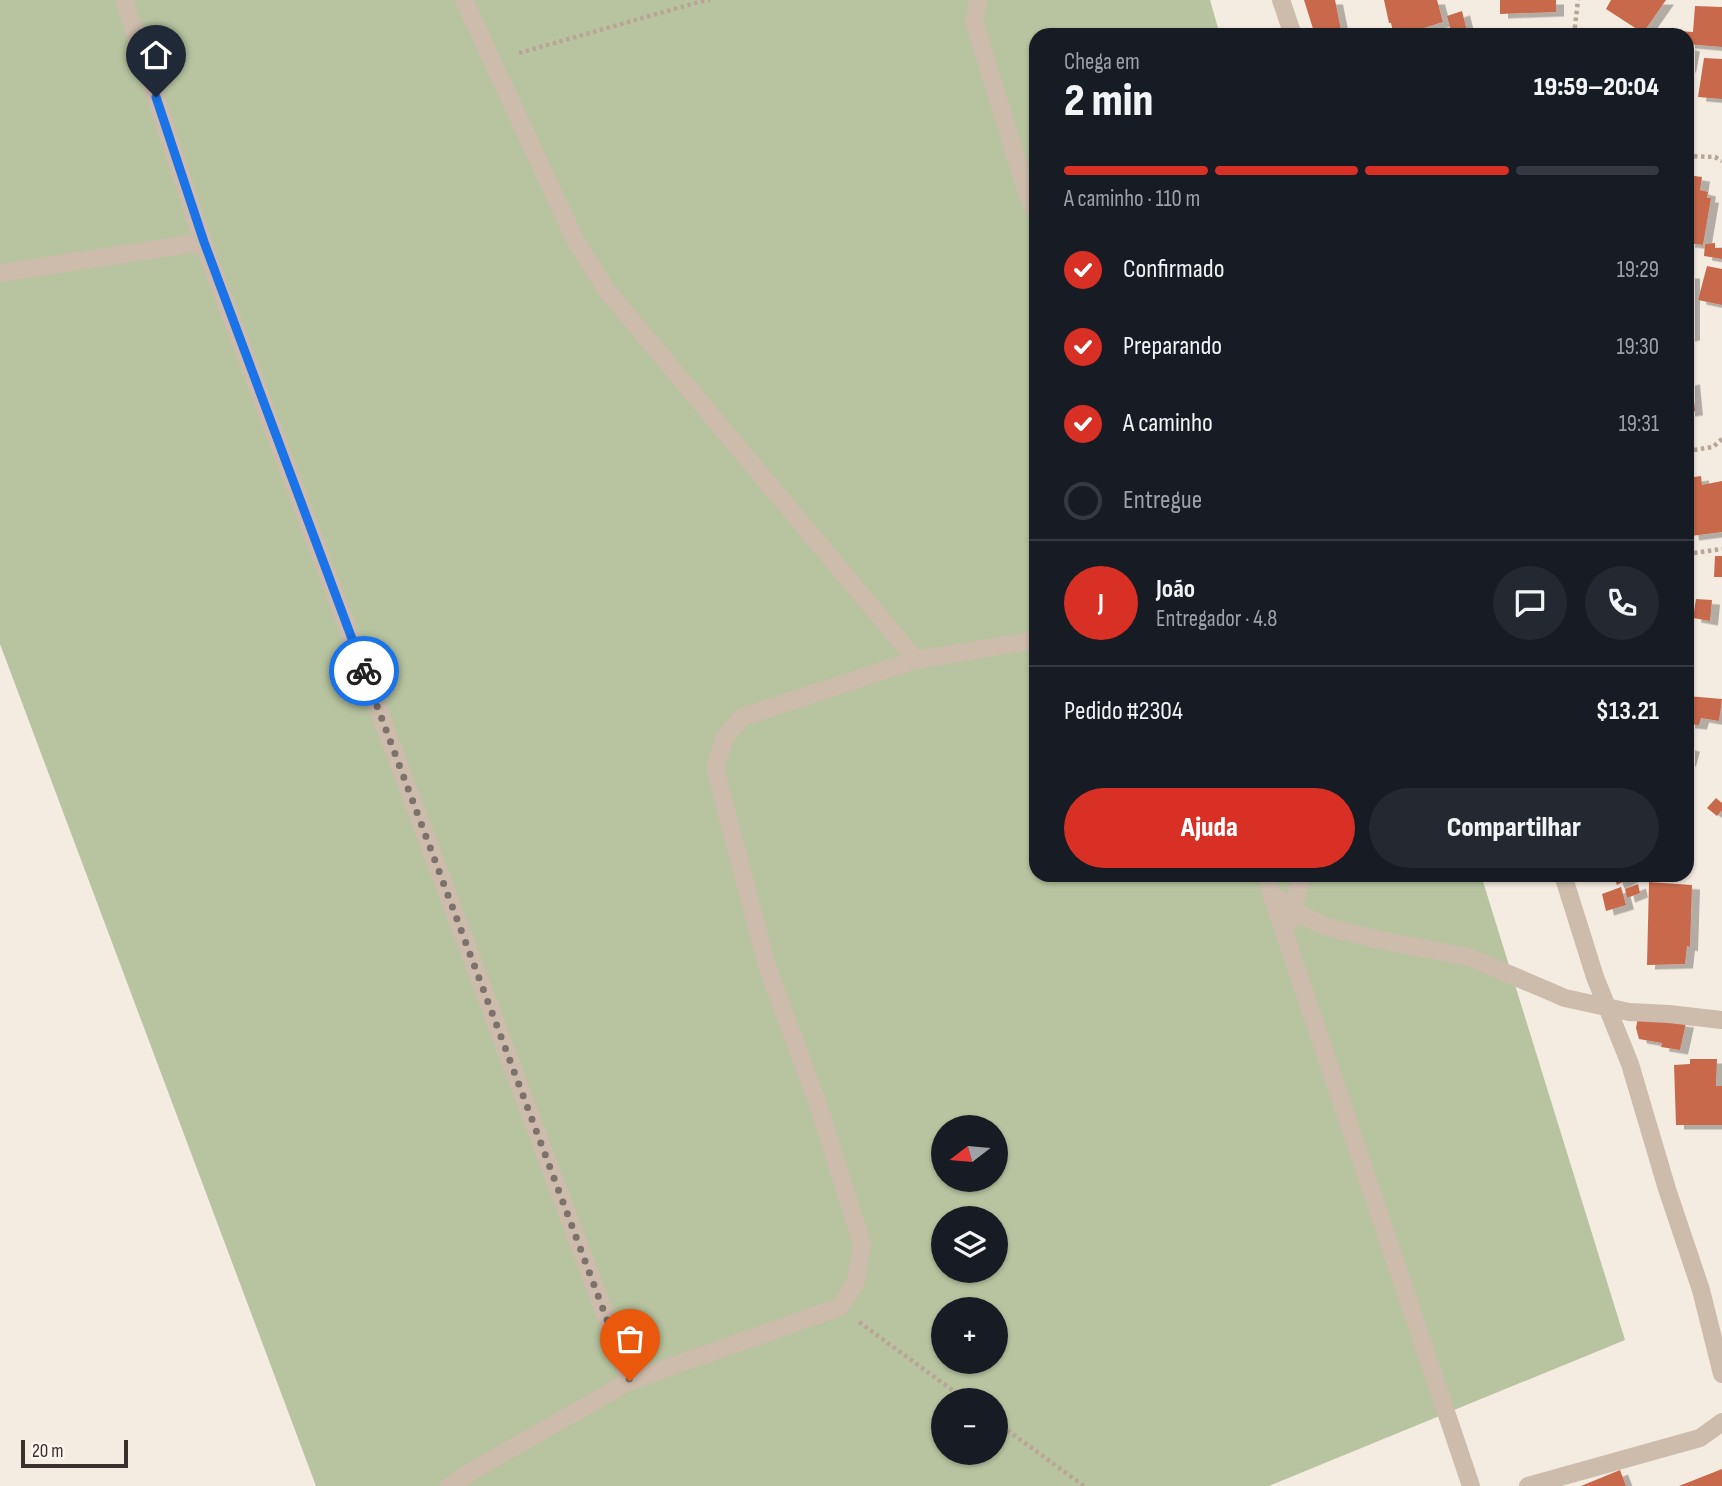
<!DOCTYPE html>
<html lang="pt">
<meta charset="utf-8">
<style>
body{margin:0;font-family:"Sofia Sans Condensed",sans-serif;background:#242831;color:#f1f3f6;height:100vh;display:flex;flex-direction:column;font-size:26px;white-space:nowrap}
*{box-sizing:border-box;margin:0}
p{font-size:23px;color:#9ea1a6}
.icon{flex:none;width:38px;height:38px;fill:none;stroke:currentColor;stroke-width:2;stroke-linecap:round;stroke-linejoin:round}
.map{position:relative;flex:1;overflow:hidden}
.sheet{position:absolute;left:1029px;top:28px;width:665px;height:854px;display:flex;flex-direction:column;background:#171b24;border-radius:21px;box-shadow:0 2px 5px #0004}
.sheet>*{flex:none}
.needle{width:46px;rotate:254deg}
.controls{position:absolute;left:931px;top:1115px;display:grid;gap:14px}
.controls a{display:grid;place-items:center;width:77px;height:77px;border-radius:50%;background:#171b24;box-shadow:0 2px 5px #0004;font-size:35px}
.scale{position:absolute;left:21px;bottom:18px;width:107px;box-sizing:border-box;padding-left:7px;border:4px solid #3b302b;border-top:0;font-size:19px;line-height:24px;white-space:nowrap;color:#3b302b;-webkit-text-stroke:5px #fbf5ee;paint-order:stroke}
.pin{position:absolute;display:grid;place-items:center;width:60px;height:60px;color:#fff;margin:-72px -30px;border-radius:50% 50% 50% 0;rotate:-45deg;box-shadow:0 0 7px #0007}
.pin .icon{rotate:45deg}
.courier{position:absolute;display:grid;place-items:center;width:70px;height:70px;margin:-35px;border:5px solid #1a73e8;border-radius:50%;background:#fff;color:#222;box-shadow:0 2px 9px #0007}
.headline em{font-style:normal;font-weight:800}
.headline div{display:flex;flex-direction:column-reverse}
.headline{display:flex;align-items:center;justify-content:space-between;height:119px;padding:0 35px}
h1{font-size:46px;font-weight:800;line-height:52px}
.bar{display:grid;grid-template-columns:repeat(4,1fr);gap:10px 7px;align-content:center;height:84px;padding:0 35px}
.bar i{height:9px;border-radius:5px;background:#363941}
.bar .active{background:#d93025}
.bar p{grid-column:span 4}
.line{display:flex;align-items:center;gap:18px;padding:0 35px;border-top:2px solid #363941}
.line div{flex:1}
.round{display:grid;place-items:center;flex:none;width:74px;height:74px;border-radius:37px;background:#242831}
ol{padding:0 35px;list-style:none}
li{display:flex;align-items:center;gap:21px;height:77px}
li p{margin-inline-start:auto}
li .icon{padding:7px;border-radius:50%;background:#d93025;color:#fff;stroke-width:4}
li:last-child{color:#9ea1a6}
li i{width:38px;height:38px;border:4px solid #363941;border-radius:50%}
.action{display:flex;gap:14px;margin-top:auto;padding:14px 35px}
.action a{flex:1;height:80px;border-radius:42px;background:#d93025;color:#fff;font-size:28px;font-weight:800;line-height:80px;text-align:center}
.action a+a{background:#242831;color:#f1f3f6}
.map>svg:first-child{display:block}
</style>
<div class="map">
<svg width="1722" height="1486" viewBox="0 0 1722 1486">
<defs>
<filter id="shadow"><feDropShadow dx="8" dy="4.5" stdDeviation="0" flood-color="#0004"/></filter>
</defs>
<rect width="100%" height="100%" fill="#f4ebe1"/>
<path fill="#b8c4a0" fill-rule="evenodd" d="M 0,0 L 1210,0 L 1220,35 L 1036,35 L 1036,875 L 1481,875 L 1625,1340 L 1269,1486 L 316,1486 L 0,644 ZM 943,1127 L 996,1127 L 996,1180 L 943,1180 ZM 943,1218 L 996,1218 L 996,1270 L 943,1270 ZM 943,1309 L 996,1309 L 996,1362 L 943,1362 ZM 943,1400 L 996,1400 L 996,1452 L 943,1452 Z"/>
<path fill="#c8694b" filter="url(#shadow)" d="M 1304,0 L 1335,0 L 1342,35 L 1315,35 Z
M 1384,0 L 1437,0 L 1443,22 L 1424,28 L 1424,31 L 1410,35 L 1394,35 L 1391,23 L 1389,23 Z
M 1500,0 L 1556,0 L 1556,12 L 1500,14 Z
M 1611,0 L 1666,0 L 1643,33 L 1606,9 Z
M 1695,6 L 1722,7 L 1722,47 L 1687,44 L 1687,35 L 1678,35 L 1678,31 L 1693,32 Z
M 1462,11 L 1468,35 L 1452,35 L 1447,16 Z
M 1687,46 L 1692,47 L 1688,68 L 1687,68 Z
M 1704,58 L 1722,59 L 1722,99 L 1698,97 Z
M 1687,175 L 1702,177 L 1700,190 L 1708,192 L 1707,198 L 1711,198 L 1703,245 L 1687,243 Z
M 1715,243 L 1715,248 L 1722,248 L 1722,259 L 1704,256 L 1705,244 Z
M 1707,266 L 1722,269 L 1722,305 L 1698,300 Z
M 1687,274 L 1692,274 L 1692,336 L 1687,337 Z
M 1692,380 L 1695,411 L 1687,412 L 1687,381 Z
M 1701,476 L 1702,485 L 1722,481 L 1722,532 L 1691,536 L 1687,508 L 1687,478 Z
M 1715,556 L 1722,556 L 1722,577 L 1714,577 Z
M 1696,599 L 1712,600 L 1710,621 L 1693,618 Z
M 1687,696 L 1722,699 L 1719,721 L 1701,718 L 1699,725 L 1687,724 Z
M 1687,746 L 1692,747 L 1688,762 L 1687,762 Z
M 1716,798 L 1722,803 L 1722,810 L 1717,816 L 1707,808 Z
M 1613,875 L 1635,875 L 1617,885 Z
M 1649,882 L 1692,885 L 1690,947 L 1687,946 L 1685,964 L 1647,965 Z
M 1638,884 L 1640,893 L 1627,898 L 1625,889 Z
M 1621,887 L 1626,905 L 1606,911 L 1602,894 Z
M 1638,1017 L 1686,1023 L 1680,1050 L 1661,1047 L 1662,1043 L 1639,1039 L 1636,1028 Z
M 1690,1059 L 1717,1059 L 1716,1086 L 1722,1086 L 1722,1125 L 1676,1125 L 1674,1065 L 1690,1064 Z
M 1722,1469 L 1722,1486 L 1679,1486 Z
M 1620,1470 L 1626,1486 L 1581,1486 Z"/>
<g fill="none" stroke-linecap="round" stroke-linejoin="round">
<path stroke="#b9a596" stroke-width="4.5" stroke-dasharray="3.5 3.5" stroke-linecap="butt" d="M 1574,35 L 1578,0
M 519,53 L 699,2 L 710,0
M 1687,156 L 1715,157 L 1722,161
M 1687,451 L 1713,447 L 1722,439
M 1687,554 L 1722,549
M 859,1322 L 966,1400
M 996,1422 L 1084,1486"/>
<path stroke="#cdbbac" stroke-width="18" d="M 124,0 L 203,242 L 630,1381
M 464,0 L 576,242 L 608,292 L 916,660
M 978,0 L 974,21 L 1026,190 L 1036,214
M 1281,0 L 1293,35
M 0,273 L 203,242
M 1267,875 L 1271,893 L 1471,1486
M 1563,875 L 1595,977 L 1630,1064 L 1667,1189 L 1701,1290 L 1722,1374
M 1271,893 L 1293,911 L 1327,927 L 1380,940 L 1469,957 L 1565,998 L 1629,1012 L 1669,1014 L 1722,1020
M 1293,920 L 1293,911 L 1301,875
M 449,1486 L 472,1471 L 630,1381 L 840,1307 L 856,1281 L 862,1244 L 819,1107 L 767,966 L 715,768 L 725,738 L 742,717 L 916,660 L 1036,640
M 1528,1486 L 1700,1438 L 1722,1422"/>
</g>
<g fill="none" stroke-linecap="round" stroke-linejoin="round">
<path stroke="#7c716b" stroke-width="7" stroke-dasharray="0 12.6" d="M 364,671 L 630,1381"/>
<path stroke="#1a73e8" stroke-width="9" d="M 156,97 L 204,242 L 364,671"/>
</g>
</svg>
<div class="controls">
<a><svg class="needle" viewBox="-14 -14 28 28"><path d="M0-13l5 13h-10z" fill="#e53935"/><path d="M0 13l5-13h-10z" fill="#9ea1a6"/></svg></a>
<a><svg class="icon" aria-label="layers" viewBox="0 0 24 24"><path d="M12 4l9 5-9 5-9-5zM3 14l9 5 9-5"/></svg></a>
<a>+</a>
<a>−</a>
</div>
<div class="scale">20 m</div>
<div class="pin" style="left:630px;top:1381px;background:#ea580c"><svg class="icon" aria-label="bag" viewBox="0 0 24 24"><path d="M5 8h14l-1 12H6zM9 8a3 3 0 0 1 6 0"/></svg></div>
<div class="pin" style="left:156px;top:97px;background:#1f2937"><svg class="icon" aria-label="home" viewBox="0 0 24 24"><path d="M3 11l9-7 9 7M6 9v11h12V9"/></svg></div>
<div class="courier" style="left:364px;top:671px"><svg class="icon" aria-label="bike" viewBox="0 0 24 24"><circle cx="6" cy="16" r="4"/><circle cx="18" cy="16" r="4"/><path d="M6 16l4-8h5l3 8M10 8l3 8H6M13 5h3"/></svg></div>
<section class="sheet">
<div class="headline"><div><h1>2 min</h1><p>Chega em</p></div><em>19:59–20:04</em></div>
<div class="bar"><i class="active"></i><i class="active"></i><i class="active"></i><i></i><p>A caminho · 110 m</p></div>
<ol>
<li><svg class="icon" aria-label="check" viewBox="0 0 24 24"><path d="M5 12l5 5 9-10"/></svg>Confirmado<p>19:29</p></li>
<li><svg class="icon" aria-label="check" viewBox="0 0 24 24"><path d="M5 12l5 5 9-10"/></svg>Preparando<p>19:30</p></li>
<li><svg class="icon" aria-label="check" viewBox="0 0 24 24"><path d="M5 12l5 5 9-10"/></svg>A caminho<p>19:31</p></li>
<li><i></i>Entregue</li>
</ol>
<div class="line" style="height:126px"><b class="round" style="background:#d93025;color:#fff">J</b><div><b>João</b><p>Entregador · 4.8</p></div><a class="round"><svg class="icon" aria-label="chat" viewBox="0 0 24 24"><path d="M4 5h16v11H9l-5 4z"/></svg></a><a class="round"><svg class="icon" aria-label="phone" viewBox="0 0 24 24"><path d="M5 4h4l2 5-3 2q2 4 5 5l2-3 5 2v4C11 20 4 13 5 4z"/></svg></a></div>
<div class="line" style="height:91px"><div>Pedido #2304</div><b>$13.21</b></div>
<div class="action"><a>Ajuda</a><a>Compartilhar</a></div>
</section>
</div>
